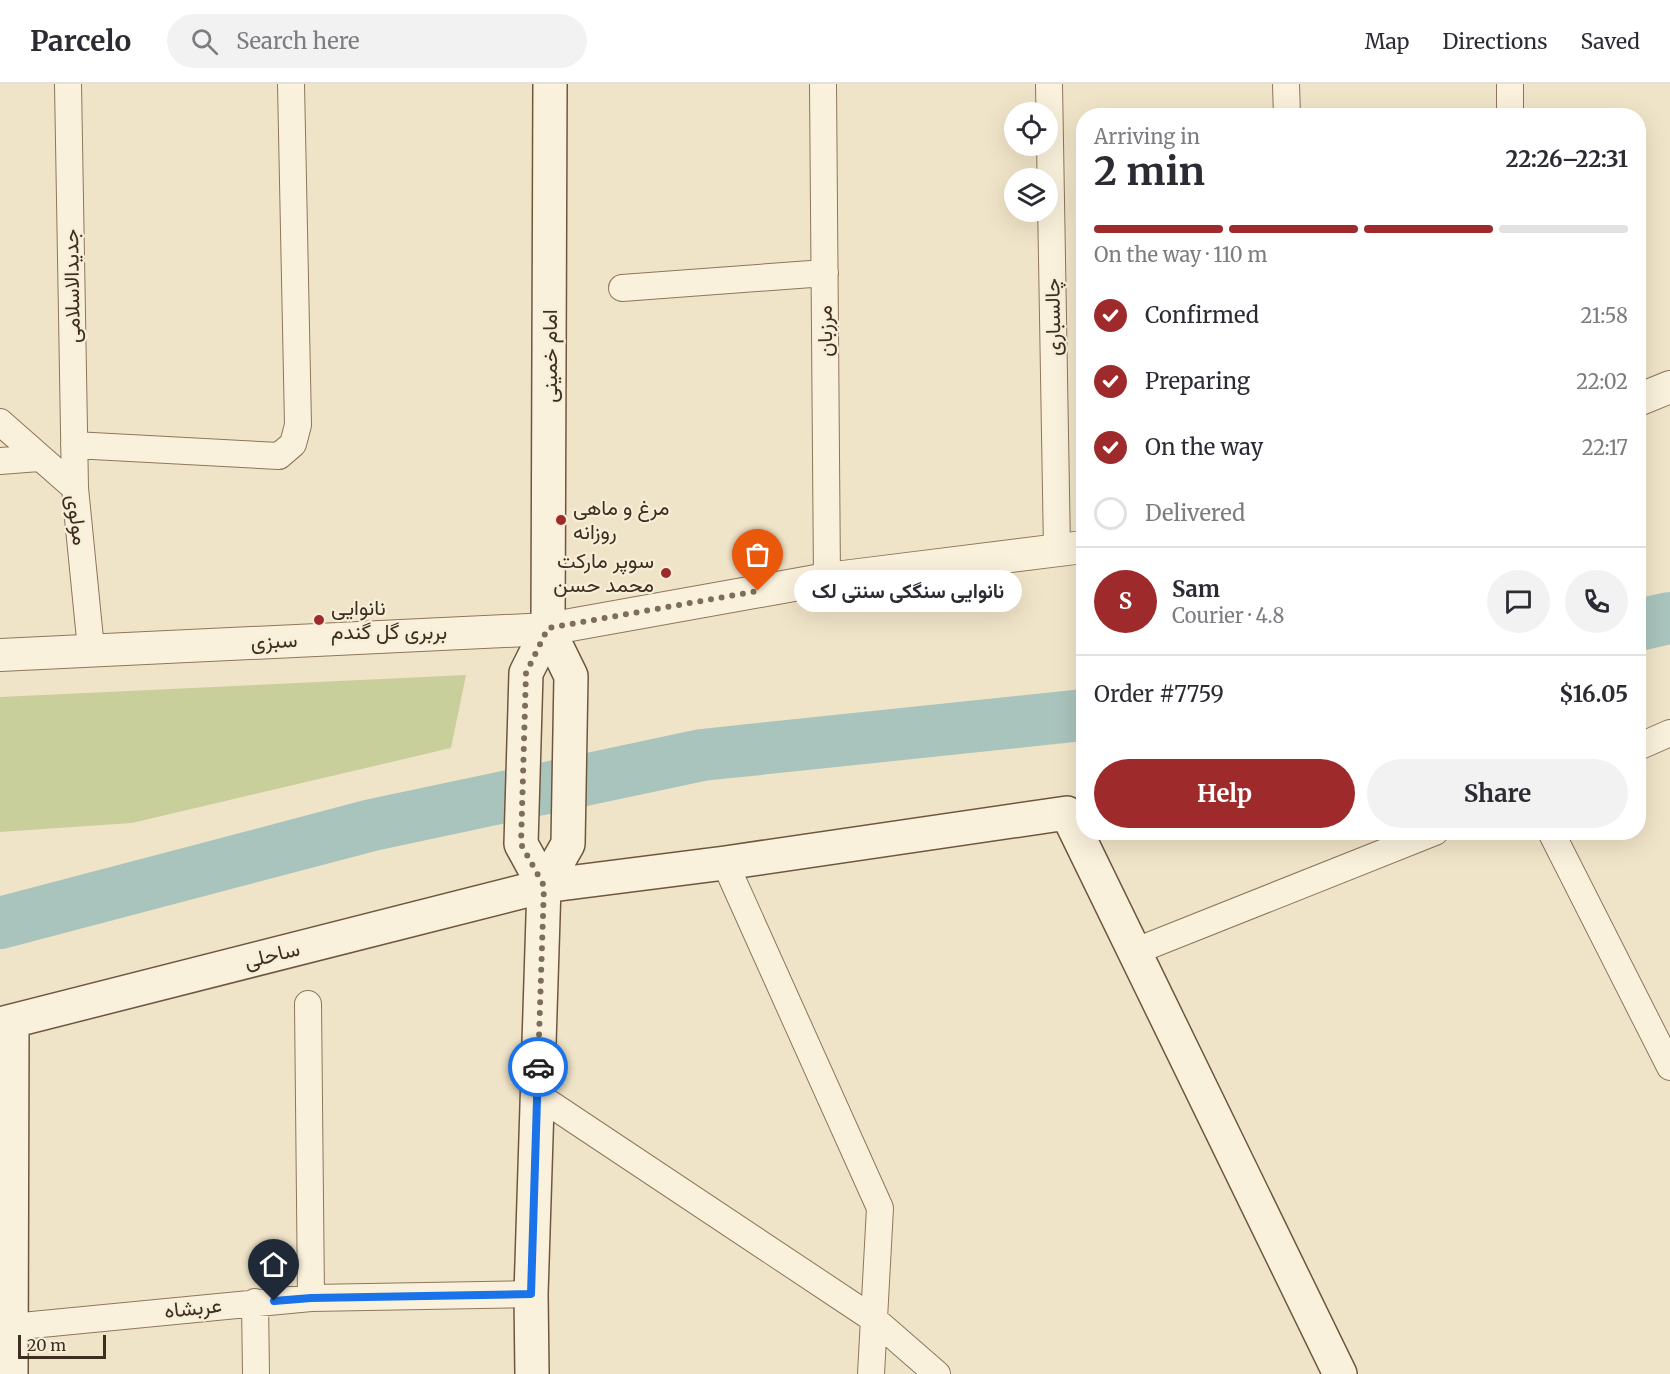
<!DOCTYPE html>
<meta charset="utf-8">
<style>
body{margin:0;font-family:Merriweather,Vazirmatn,serif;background:#f2f2f3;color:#2b2b33;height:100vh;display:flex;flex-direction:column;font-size:22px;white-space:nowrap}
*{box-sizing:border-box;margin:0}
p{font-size:20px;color:#7c7c81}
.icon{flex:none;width:33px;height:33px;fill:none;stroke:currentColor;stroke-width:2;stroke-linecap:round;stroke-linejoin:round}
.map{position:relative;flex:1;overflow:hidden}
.side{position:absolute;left:1076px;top:24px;width:570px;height:732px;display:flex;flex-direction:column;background:#fff;border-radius:24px;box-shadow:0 6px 24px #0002}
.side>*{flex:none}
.tools{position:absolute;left:1004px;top:18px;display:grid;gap:12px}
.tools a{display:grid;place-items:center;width:54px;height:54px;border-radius:50%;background:#fff;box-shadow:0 6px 24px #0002;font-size:30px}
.scale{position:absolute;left:18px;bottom:15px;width:88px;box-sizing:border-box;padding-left:6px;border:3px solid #3d2e20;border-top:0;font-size:16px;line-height:21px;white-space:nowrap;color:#3d2e20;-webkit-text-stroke:4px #f7eed8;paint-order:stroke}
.pin{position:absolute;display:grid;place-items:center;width:51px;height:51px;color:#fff;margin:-62px -26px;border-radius:50% 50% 50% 0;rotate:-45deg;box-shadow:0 0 6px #0007}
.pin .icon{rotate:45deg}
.courier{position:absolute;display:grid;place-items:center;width:60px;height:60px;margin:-30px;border:4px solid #1a73e8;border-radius:50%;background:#fff;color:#222;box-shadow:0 2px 8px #0007}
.bubble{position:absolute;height:42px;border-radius:21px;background:#fff;box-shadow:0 6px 24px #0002;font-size:20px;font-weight:700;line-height:42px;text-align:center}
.headline em{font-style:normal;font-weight:700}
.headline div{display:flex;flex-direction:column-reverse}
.headline{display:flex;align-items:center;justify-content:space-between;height:102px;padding:0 18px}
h1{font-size:39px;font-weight:700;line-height:45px}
.bar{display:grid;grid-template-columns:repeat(4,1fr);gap:9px 6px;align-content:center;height:72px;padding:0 18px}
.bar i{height:8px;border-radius:4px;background:#e1e1e2}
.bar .current{background:#9e2a2b}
.bar p{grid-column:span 4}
.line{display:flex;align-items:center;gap:15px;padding:0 18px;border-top:2px solid #e1e1e2}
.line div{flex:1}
.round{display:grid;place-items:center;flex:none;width:63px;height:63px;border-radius:32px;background:#f2f2f3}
ol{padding:0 18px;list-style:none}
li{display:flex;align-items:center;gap:18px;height:66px}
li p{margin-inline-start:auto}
li .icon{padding:6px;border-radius:50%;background:#9e2a2b;color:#fff;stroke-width:4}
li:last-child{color:#7c7c81}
li i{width:33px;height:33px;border:3px solid #e1e1e2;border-radius:50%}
.action{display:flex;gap:12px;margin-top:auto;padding:12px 18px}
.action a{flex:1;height:69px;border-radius:36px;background:#9e2a2b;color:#fff;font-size:24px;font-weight:700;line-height:69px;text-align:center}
.action a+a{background:#f2f2f3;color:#2b2b33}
header{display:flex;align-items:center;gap:36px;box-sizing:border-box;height:84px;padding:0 30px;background:#fff;border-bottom:2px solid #e1e1e2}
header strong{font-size:28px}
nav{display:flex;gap:33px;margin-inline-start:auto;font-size:21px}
.search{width:420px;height:54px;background:#f2f2f3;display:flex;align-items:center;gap:15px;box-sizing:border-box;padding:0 21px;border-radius:33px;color:#7c7c81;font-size:22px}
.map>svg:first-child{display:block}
</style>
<header>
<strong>Parcelo</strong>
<div class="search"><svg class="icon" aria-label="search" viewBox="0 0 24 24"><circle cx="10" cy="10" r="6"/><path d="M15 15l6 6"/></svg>Search here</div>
<nav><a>Map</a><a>Directions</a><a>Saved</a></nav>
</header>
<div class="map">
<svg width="1670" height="1290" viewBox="0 0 1670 1290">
<rect width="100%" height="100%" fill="#f0e4c8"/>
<path fill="#c9cf9b" d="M 466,591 L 451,664 L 132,739 L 0,748 L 0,613 Z"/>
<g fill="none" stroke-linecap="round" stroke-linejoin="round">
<path stroke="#a9c4bc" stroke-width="52" d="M 1638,541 L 1670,534
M 0,839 L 372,741 L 702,671 L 1083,631"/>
<defs>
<path id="minor" d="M 68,0 L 75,404
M 823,0 L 827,495
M 1049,0 L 1057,466
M 1286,0 L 1287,32
M 1510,0 L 1510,32
M 622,204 L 825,189
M 0,338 L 75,404 L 91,565
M 74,361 L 279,372 L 293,360 L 298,341 L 291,0
M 0,377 L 39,374
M 1638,663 L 1670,649
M 1551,748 L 1670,983
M 725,779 L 880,1124 L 871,1290
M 1136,867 L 1435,748
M 308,920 L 311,1214
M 537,1011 L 875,1236 L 937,1290
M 255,1218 L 256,1290
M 0,1244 L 311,1214 L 531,1210"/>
<path id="tertiary" d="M 1638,316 L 1670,303
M 0,571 L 548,545 L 827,495 L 1083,463"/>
<path id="secondary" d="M 544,802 L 521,760 L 526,589 L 548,545
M 0,940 L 544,802 L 725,779 L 1067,729 L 1340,1290
M 11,1290 L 12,937
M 532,1290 L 531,1210 L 544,802 L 568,760 L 571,592 L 548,545 L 550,0"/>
</defs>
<use href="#minor" stroke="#8d765c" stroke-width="28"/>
<use href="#tertiary" stroke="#8d765c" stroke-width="34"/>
<use href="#secondary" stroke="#6f573f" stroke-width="36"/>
<use href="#minor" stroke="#faf1dc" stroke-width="26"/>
<use href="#tertiary" stroke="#faf1dc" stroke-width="32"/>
<use href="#secondary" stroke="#faf1dc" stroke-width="33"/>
</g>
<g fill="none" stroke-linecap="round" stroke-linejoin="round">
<path stroke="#7c6e5b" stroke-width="6" stroke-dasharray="0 10.8" d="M 538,983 L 544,802 L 521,760 L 526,589 L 548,544 L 758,507"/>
<path stroke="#1a73e8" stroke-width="8" d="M 274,1217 L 311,1214 L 531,1210 L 538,983"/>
</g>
<g fill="#9e2a2b" stroke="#f7eed8" stroke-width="2">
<circle cx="561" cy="436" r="6"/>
<circle cx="666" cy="489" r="6"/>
<circle cx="319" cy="536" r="6"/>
</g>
<g text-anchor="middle" stroke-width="4.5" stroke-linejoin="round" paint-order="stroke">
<g font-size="21" fill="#3d2e20" stroke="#f7eed8">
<text transform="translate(72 202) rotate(-91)" y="7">جدیدالاسلامی</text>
<text transform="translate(1053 233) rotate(-91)" y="7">چالسباری</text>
<text transform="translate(825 247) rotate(-91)" y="7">مرزبان</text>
<text transform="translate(550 272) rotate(-90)" y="7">امام خمینی</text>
<text transform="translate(77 436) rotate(82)" y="7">مولوی</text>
<text transform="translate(274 557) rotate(-3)" y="7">سبزی</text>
<text transform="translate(272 871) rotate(-14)" y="7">ساحلی</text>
<text transform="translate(193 1224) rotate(-6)" y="7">عربشاه</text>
</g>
<g font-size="21" fill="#3d2e20" stroke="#f7eed8" text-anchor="start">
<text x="573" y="431">مرغ و ماهی<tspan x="573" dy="24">روزانه</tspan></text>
<text x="654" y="484" text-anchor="end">سوپر مارکت<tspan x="654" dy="24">محمد حسن</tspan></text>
<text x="331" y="531">نانوایی<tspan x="331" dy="24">بربری گل گندم</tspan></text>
</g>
</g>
</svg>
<div class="tools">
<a><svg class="icon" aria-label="locate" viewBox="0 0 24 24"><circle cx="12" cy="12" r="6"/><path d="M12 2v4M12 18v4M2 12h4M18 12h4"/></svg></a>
<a><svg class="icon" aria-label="layers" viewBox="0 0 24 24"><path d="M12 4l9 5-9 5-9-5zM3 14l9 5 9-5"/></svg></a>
</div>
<div class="scale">20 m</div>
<div class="pin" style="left:758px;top:507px;background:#ea580c"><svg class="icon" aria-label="bag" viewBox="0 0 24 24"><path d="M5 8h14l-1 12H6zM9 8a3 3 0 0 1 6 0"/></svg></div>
<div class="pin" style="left:274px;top:1217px;background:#1f2937"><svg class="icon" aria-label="home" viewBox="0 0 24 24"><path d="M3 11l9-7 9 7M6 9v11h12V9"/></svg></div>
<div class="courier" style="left:538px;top:983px"><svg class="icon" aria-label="car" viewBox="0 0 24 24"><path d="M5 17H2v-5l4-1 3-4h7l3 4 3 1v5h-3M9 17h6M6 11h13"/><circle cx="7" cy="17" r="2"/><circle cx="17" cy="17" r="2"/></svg></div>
<div class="bubble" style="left:794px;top:486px;width:228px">نانوایی سنگکی سنتی لک</div>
<section class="side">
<div class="headline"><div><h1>2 min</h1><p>Arriving in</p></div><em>22:26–22:31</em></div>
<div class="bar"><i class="current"></i><i class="current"></i><i class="current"></i><i></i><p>On the way · 110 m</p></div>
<ol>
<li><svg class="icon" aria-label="check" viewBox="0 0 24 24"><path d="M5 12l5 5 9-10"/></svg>Confirmed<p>21:58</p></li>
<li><svg class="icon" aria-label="check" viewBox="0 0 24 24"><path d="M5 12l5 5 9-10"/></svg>Preparing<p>22:02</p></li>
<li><svg class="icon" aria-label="check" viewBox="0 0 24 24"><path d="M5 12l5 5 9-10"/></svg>On the way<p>22:17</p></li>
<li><i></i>Delivered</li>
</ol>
<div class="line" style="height:108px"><b class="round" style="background:#9e2a2b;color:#fff">S</b><div><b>Sam</b><p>Courier · 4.8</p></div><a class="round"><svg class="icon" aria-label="chat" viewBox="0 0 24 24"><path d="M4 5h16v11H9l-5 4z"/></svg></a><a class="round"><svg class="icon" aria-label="phone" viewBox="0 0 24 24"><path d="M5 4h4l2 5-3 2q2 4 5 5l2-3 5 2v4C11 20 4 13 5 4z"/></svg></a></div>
<div class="line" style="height:78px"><div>Order #7759</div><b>$16.05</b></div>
<div class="action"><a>Help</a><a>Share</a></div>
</section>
</div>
